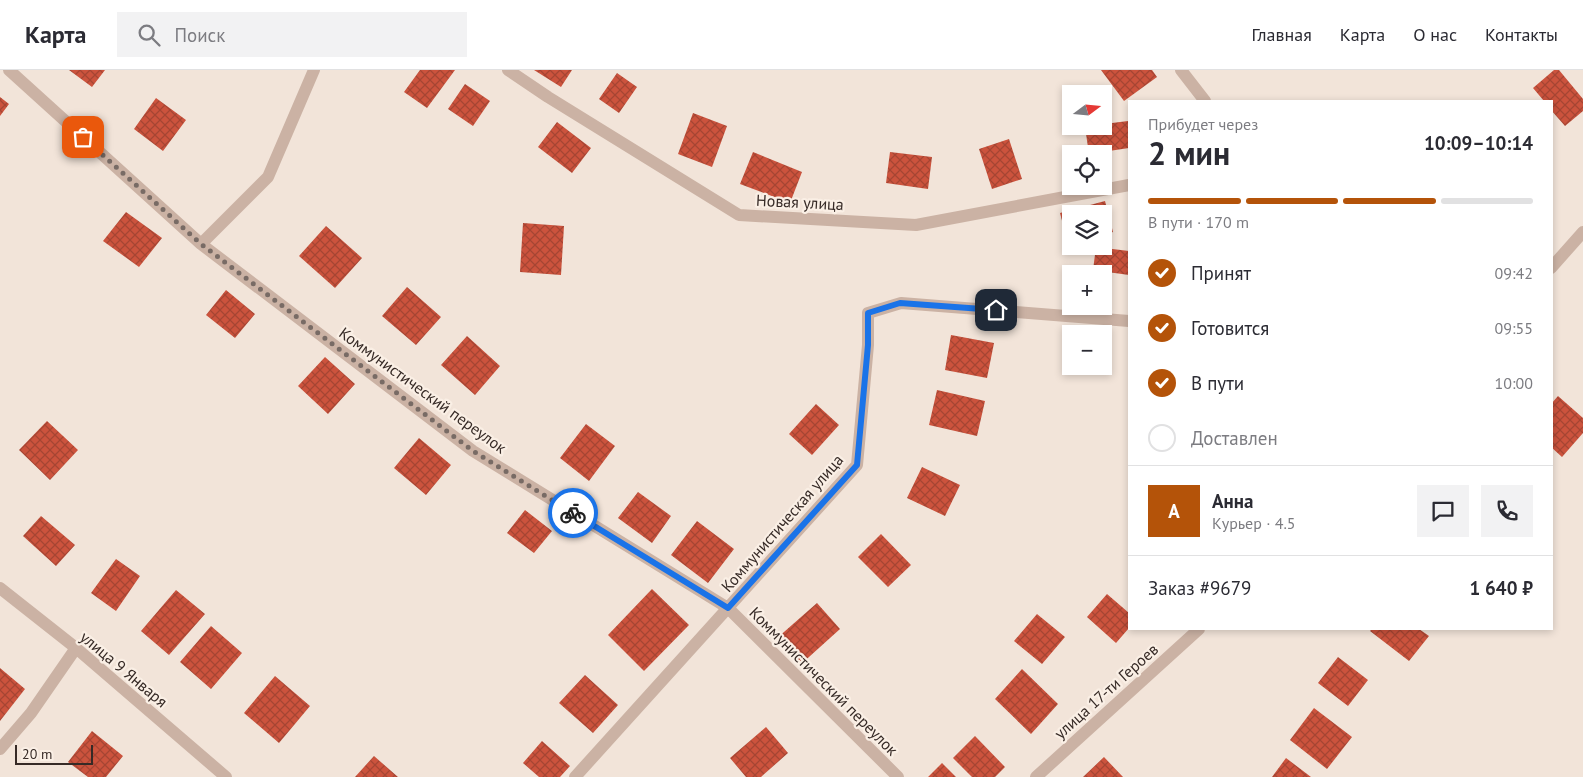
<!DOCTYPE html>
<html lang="ru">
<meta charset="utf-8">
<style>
body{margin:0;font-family:"PT Sans",sans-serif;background:#f2f2f3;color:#2b2b33;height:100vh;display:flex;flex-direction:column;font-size:19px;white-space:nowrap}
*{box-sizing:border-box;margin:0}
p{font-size:16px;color:#7c7c81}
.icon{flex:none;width:28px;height:28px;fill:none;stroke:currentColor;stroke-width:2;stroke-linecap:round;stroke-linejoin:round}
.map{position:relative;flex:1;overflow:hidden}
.panel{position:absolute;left:1128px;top:30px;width:425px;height:530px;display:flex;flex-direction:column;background:#fff;border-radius:0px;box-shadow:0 2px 8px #0003}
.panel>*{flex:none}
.needle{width:32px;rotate:74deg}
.fabs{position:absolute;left:1062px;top:15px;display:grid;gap:10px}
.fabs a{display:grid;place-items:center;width:50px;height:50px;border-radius:0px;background:#fff;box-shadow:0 2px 8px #0003;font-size:25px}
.scale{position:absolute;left:15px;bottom:12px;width:78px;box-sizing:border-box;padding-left:5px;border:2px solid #362a26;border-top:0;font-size:14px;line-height:18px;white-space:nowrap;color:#362a26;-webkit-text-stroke:4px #faefe5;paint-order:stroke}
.pin{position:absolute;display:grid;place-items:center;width:42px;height:42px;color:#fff;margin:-21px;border-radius:10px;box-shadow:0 2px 8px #0006}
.courier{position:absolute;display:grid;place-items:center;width:50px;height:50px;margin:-25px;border:4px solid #1a73e8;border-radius:50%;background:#fff;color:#222;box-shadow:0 1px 6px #0007}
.head em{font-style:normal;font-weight:700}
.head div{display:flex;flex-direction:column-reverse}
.head{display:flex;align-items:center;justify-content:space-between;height:85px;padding:0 20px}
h1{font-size:32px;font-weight:700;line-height:38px}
.bar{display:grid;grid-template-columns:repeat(4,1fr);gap:8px 5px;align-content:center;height:60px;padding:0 20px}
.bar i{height:6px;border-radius:4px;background:#e1e1e2}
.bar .selected{background:#b45309}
.bar p{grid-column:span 4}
.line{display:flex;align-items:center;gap:12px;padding:0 20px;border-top:1px solid #e1e1e2}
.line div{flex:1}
.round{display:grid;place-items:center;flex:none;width:52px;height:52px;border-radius:0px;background:#f2f2f3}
ol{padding:0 20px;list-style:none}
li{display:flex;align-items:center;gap:15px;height:55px}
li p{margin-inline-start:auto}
li .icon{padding:5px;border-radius:50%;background:#b45309;color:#fff;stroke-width:4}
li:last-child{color:#7c7c81}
li i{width:28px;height:28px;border:2px solid #e1e1e2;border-radius:50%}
header{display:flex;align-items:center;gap:30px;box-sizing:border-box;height:70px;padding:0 25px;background:#fff;border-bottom:1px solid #e1e1e2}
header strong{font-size:24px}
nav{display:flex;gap:28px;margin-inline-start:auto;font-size:18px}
.search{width:350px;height:45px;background:#f2f2f3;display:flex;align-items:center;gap:12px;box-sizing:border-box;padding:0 18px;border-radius:0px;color:#7c7c81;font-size:19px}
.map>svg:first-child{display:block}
</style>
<header>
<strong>Карта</strong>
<div class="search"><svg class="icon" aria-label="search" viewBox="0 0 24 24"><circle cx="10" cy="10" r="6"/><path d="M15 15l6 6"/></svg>Поиск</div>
<nav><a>Главная</a><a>Карта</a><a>О нас</a><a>Контакты</a></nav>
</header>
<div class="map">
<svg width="1583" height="707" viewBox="0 0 1583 707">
<defs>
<pattern id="building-cross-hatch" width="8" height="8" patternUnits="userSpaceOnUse" patternTransform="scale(1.25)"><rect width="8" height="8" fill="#cc533d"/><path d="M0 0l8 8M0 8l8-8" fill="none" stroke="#a64533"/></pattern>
</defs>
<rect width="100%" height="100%" fill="#f2e4d9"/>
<path fill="url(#building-cross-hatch)" d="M 69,0 L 105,0 L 92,17 Z
M 420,0 L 455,0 L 427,38 L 404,22 Z
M 534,0 L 572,0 L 561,17 Z
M 1101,0 L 1152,0 L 1157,7 L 1124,31 Z
M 1554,0 L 1559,0 L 1583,29 L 1583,41 L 1565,56 L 1551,40 L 1551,31 L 1544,31 L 1533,18 Z
M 617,3 L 637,17 L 619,43 L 599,29 Z
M 465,14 L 490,31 L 473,56 L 448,39 Z
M 0,27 L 9,34 L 0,46 Z
M 156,28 L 186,50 L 163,81 L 134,59 Z
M 693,43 L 727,56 L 712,97 L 678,84 Z
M 1128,51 L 1129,78 L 1089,84 L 1085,57 L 1104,56 L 1104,54 Z
M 557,52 L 591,78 L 572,103 L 538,77 Z
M 1009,69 L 1022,109 L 992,119 L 979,79 Z
M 753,82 L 802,102 L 790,133 L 740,114 Z
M 890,82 L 932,87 L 928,119 L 886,113 Z
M 1105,131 L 1113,162 L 1104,165 L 1104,144 L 1071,144 L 1071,173 L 1068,174 L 1060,143 Z
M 126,142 L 162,168 L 139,197 L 103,171 Z
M 523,153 L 564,156 L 561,205 L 520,202 Z
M 326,156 L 362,188 L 335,218 L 299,186 Z
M 1096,177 L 1129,181 L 1129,205 L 1093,200 Z
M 407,217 L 441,247 L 416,275 L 382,246 Z
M 226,220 L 255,244 L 235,268 L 206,245 Z
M 951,265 L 994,273 L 987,308 L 945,300 Z
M 467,266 L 500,296 L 475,325 L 441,295 Z
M 325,287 L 355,314 L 328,344 L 298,316 Z
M 937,320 L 985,331 L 977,366 L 929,355 Z
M 1558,326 L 1583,348 L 1583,363 L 1562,387 L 1551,377 L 1551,334 Z
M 816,334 L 839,355 L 812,385 L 789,364 Z
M 47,351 L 78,380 L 50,410 L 19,380 Z
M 586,354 L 615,376 L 589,411 L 560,388 Z
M 419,368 L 451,395 L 426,425 L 394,398 Z
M 922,397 L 960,415 L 945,446 L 907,428 Z
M 638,422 L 671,446 L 652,473 L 618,448 Z
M 525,440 L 552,461 L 534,483 L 507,463 Z
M 41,446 L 75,475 L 56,496 L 23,466 Z
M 697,451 L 734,479 L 708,513 L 671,485 Z
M 881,464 L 911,495 L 888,517 L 858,487 Z
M 116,489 L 140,506 L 116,541 L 91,523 Z
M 652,519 L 689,555 L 644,601 L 608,565 Z
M 176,520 L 205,544 L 169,585 L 141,561 Z
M 1107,524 L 1129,543 L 1129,558 L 1116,573 L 1087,547 Z
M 817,533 L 840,559 L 799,596 L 776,569 Z
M 1037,544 L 1065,567 L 1042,594 L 1014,571 Z
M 211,556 L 242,583 L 211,619 L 180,592 Z
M 1372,559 L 1419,559 L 1429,566 L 1409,591 L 1370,561 Z
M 1338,587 L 1368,610 L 1348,636 L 1318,613 Z
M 0,598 L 25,619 L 0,651 Z
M 1022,599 L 1058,634 L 1031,664 L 995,629 Z
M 585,605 L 618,635 L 593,663 L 559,633 Z
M 275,606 L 310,636 L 279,673 L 244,643 Z
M 1314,638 L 1352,667 L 1327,699 L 1290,670 Z
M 766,657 L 788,683 L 761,707 L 746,707 L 730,688 Z
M 92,661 L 123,686 L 106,707 L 88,707 L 68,692 Z
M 975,666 L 1005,697 L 995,707 L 972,707 L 953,688 Z
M 542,671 L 570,696 L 560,707 L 539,707 L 523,693 Z
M 374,686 L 398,707 L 355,707 Z
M 1104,687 L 1123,707 L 1083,707 Z
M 1286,688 L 1311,707 L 1272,707 Z
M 942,693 L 956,707 L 928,707 Z"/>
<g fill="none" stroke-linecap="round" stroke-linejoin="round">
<path stroke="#cbb2a4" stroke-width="12" d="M 9,0 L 201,174 L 473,381 L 728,538 L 898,707
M 508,0 L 548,27 L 739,145 L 916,155 L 1129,115
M 1181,0 L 1205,31
M 201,174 L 268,107 L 314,0
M 1551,198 L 1583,162
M 0,518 L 76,578 L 226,707
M 0,679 L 31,643 L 76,578
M 575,707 L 857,395 L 868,275 L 868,243 L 901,233 L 1129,251
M 1036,707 L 1199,559"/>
</g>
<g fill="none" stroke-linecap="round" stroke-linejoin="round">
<path stroke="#786b65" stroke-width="5" stroke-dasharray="0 9" d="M 83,67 L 201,174 L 473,381 L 573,443"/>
<path stroke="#1a73e8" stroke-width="6" d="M 573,443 L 728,538 L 857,395 L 868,275 L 868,243 L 900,233 L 996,240"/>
</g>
<g text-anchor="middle" stroke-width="4.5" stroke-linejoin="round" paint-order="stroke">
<g font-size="16" fill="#362a26" stroke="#faefe5">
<text transform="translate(800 132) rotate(3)" y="6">Новая улица</text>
<text transform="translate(423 320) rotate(36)" y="6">Коммунистический переулок</text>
<text transform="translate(782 453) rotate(-49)" y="6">Коммунистическая улица</text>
<text transform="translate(124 599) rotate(40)" y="6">улица 9 Января</text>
<text transform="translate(824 611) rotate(45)" y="6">Коммунистический переулок</text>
<text transform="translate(1106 621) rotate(-42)" y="6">улица 17-ти Героев</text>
</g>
</g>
</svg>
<div class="fabs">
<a><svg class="needle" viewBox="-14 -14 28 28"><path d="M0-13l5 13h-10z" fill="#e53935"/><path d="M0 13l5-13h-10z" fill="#7c7c81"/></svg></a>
<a><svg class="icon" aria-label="locate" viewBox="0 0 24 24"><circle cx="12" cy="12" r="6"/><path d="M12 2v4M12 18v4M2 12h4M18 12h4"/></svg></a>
<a><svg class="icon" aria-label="layers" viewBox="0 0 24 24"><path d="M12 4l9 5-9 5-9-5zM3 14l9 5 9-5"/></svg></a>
<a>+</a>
<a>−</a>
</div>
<div class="scale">20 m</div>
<div class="pin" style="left:83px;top:67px;background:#ea580c"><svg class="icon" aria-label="bag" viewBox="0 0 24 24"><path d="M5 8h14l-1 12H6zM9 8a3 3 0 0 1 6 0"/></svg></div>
<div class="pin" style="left:996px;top:240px;background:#1f2937"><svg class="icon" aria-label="home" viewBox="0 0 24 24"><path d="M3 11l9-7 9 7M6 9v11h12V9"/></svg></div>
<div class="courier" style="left:573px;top:443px"><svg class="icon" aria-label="bike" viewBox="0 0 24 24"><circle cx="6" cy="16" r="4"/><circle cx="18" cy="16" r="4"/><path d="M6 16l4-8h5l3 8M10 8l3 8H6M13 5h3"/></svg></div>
<section class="panel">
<div class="head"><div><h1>2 мин</h1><p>Прибудет через</p></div><em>10:09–10:14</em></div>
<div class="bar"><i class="selected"></i><i class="selected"></i><i class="selected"></i><i></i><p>В пути · 170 m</p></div>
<ol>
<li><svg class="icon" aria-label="check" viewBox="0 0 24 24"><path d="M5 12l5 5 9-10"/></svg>Принят<p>09:42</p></li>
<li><svg class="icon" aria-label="check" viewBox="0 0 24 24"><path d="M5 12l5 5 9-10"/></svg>Готовится<p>09:55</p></li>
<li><svg class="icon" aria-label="check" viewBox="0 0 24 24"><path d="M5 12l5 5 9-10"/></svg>В пути<p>10:00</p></li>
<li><i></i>Доставлен</li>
</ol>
<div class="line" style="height:90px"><b class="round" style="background:#b45309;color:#fff">А</b><div><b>Анна</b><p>Курьер · 4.5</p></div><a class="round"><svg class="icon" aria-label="chat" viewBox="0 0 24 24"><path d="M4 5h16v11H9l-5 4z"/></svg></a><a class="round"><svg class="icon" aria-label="phone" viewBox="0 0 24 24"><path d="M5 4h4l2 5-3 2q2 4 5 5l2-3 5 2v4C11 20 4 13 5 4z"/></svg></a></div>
<div class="line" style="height:65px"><div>Заказ #9679</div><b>1 640 ₽</b></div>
</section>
</div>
